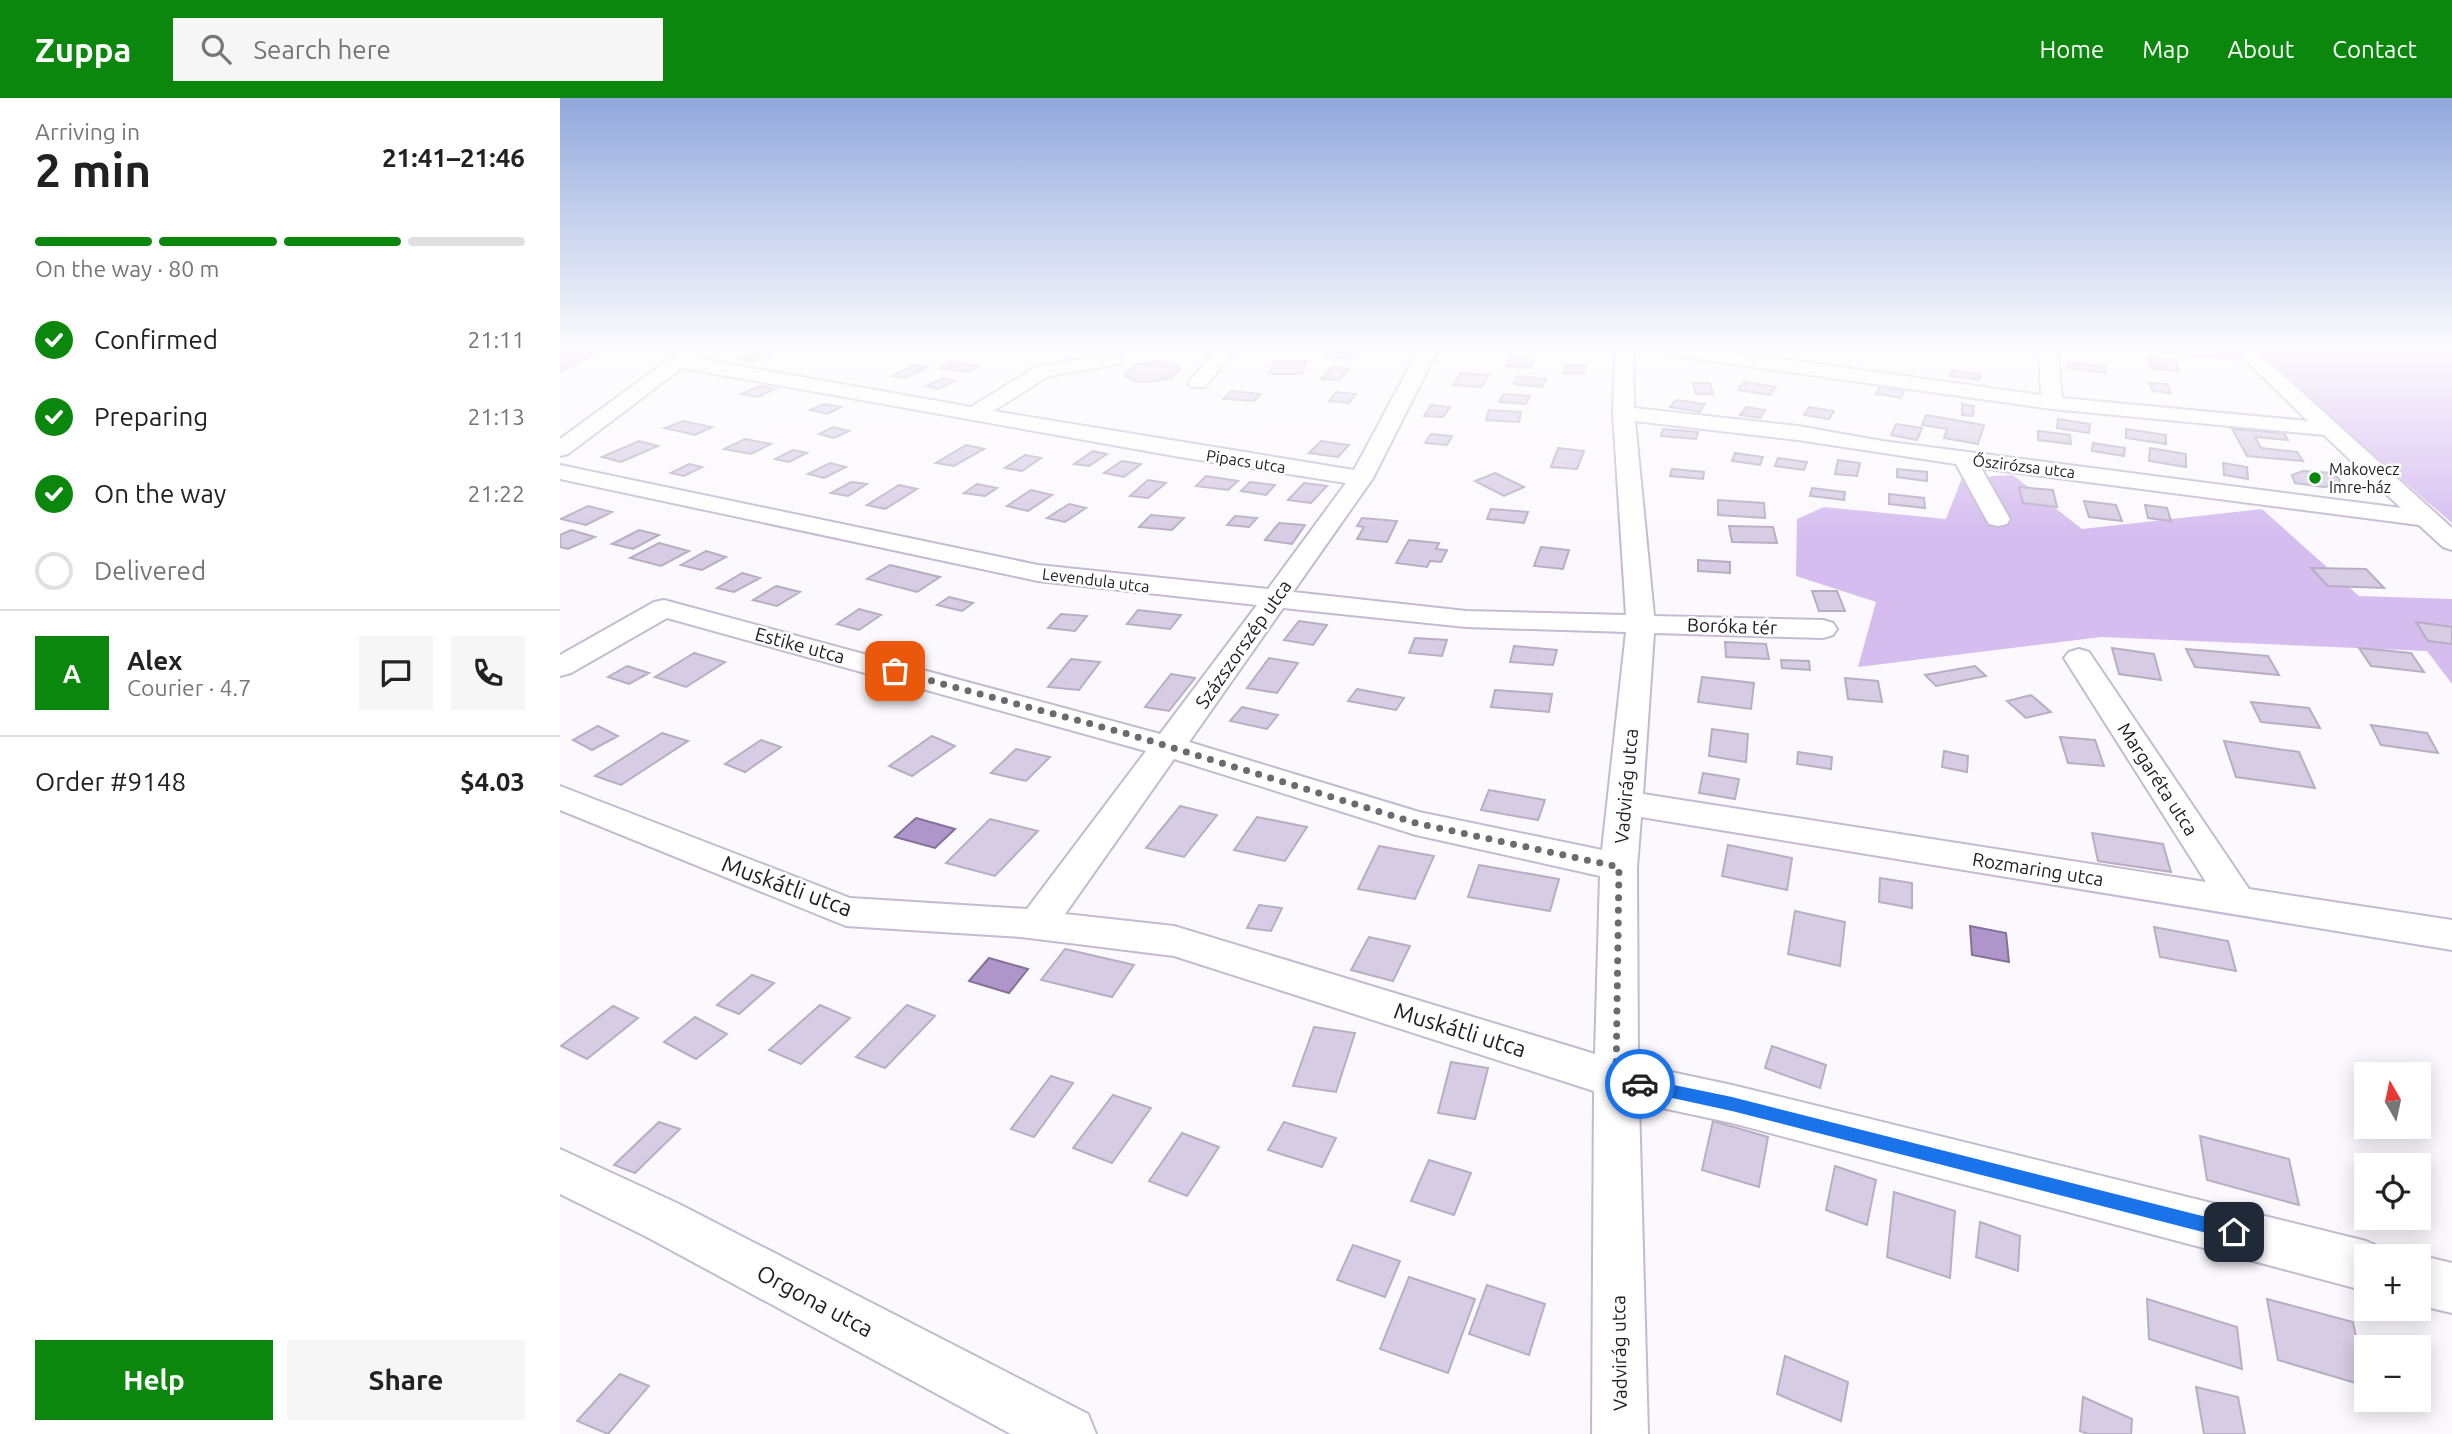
<!DOCTYPE html>
<meta charset="utf-8">
<style>
body{margin:0;font-family:Ubuntu,sans-serif;background:#f6f6f6;color:#222;height:100vh;display:flex;flex-direction:column;font-size:26px;white-space:nowrap}
*{box-sizing:border-box;margin:0}
p{font-size:23px;color:#767676}
.icon{flex:none;width:38px;height:38px;fill:none;stroke:currentColor;stroke-width:2;stroke-linecap:round;stroke-linejoin:round}
.map{position:relative;flex:1;overflow:hidden}
.panel{display:flex;flex-direction:column;background:#fff;width:560px}
.panel>*{flex:none}
.needle{width:46px;rotate:351deg}
.controls{position:absolute;left:1794px;top:964px;display:grid;gap:14px}
.controls a{display:grid;place-items:center;width:77px;height:77px;border-radius:0px;background:#fff;box-shadow:0 4px 18px #0003;font-size:35px}
.pin{position:absolute;display:grid;place-items:center;width:60px;height:60px;color:#fff;margin:-30px;border-radius:14px;box-shadow:0 4px 10px #0006}
.courier{position:absolute;display:grid;place-items:center;width:70px;height:70px;margin:-35px;border:5px solid #1a73e8;border-radius:50%;background:#fff;color:#222;box-shadow:0 2px 9px #0007}
.headline em{font-style:normal;font-weight:700}
.headline div{display:flex;flex-direction:column-reverse}
.headline{display:flex;align-items:center;justify-content:space-between;height:119px;padding:0 35px}
h1{font-size:46px;font-weight:700;line-height:52px}
.bar{display:grid;grid-template-columns:repeat(4,1fr);gap:10px 7px;align-content:center;height:84px;padding:0 35px}
.bar i{height:9px;border-radius:5px;background:#e0e0e0}
.bar .selected{background:#0a870c}
.bar p{grid-column:span 4}
.line{display:flex;align-items:center;gap:18px;padding:0 35px;border-top:2px solid #e0e0e0}
.line div{flex:1}
.round{display:grid;place-items:center;flex:none;width:74px;height:74px;border-radius:0px;background:#f6f6f6}
ol{padding:0 35px;list-style:none}
li{display:flex;align-items:center;gap:21px;height:77px}
li p{margin-inline-start:auto}
li .icon{padding:7px;border-radius:50%;background:#0a870c;color:#fff;stroke-width:4}
li:last-child{color:#767676}
li i{width:38px;height:38px;border:4px solid #e0e0e0;border-radius:50%}
.button{display:flex;gap:14px;margin-top:auto;padding:14px 35px}
.button a{flex:1;height:80px;border-radius:0px;background:#0a870c;color:#fff;font-size:28px;font-weight:700;line-height:80px;text-align:center}
.button a+a{background:#f6f6f6;color:#222}
header{display:flex;align-items:center;gap:42px;box-sizing:border-box;height:98px;padding:0 35px;background:#0a870c;color:#fff}
header strong{font-size:33px}
nav{display:flex;gap:38px;margin-inline-start:auto;font-size:24px}
.search{width:490px;height:63px;background:#f6f6f6;display:flex;align-items:center;gap:18px;box-sizing:border-box;padding:0 24px;border-radius:0px;color:#767676;font-size:26px}
main{display:flex;flex:1;min-height:0}
.map>svg:first-child{display:block}
</style>
<header>
<strong>Zuppa</strong>
<div class="search"><svg class="icon" aria-label="search" viewBox="0 0 24 24"><circle cx="10" cy="10" r="6"/><path d="M15 15l6 6"/></svg>Search here</div>
<nav><a>Home</a><a>Map</a><a>About</a><a>Contact</a></nav>
</header>
<main>
<section class="panel">
<div class="headline"><div><h1>2 min</h1><p>Arriving in</p></div><em>21:41–21:46</em></div>
<div class="bar"><i class="selected"></i><i class="selected"></i><i class="selected"></i><i></i><p>On the way · 80 m</p></div>
<ol>
<li><svg class="icon" aria-label="check" viewBox="0 0 24 24"><path d="M5 12l5 5 9-10"/></svg>Confirmed<p>21:11</p></li>
<li><svg class="icon" aria-label="check" viewBox="0 0 24 24"><path d="M5 12l5 5 9-10"/></svg>Preparing<p>21:13</p></li>
<li><svg class="icon" aria-label="check" viewBox="0 0 24 24"><path d="M5 12l5 5 9-10"/></svg>On the way<p>21:22</p></li>
<li><i></i>Delivered</li>
</ol>
<div class="line" style="height:126px"><b class="round" style="background:#0a870c;color:#fff">A</b><div><b>Alex</b><p>Courier · 4.7</p></div><a class="round"><svg class="icon" aria-label="chat" viewBox="0 0 24 24"><path d="M4 5h16v11H9l-5 4z"/></svg></a><a class="round"><svg class="icon" aria-label="phone" viewBox="0 0 24 24"><path d="M5 4h4l2 5-3 2q2 4 5 5l2-3 5 2v4C11 20 4 13 5 4z"/></svg></a></div>
<div class="line" style="height:91px"><div>Order #9148</div><b>$4.03</b></div>
<div class="button"><a>Help</a><a>Share</a></div>
</section>
<div class="map">
<svg width="1892" height="1336" viewBox="0 0 1892 1336">
<rect width="100%" height="100%" fill="#fbf9fd"/>
<path fill="#d5bdf0" d="M 0,251 L 45,251 L 0,276 Z
M 1552,251 L 1670,251 L 1684,263 Z
M 1690,251 L 1892,253 L 1892,425 Z
M 1453,377 L 1522,431 L 1702,411 L 1799,498 L 1892,501 L 1892,586 L 1867,553 L 1541,539 L 1298,569 L 1316,504 L 1236,478 L 1237,421 L 1264,409 L 1386,421 L 1402,380 Z"/>
<path fill="#ae96ca" stroke="#837198" stroke-width="2" d="M 356,720 L 395,731 L 375,750 L 335,739 Z
M 1410,828 L 1446,835 L 1449,864 L 1412,857 Z
M 429,860 L 468,871 L 449,895 L 409,883 Z"/>
<path fill="#d6cce3" stroke="#b8aec4" stroke-width="2" d="M 771,251 L 799,254 L 793,261 L 764,259 Z
M 199,252 L 214,253 L 195,263 L 179,261 Z
M 950,260 L 974,262 L 970,270 L 946,268 Z
M 1587,260 L 1615,262 L 1619,273 L 1591,270 Z
M 714,263 L 747,263 L 742,276 L 709,276 Z
M 391,264 L 420,268 L 408,274 L 379,270 Z
M 601,264 L 618,268 L 620,272 L 611,280 L 589,284 L 578,284 L 565,278 L 565,274 L 579,266 Z
M 1509,264 L 1546,269 L 1546,275 L 1508,270 Z
M 355,267 L 368,269 L 345,280 L 332,278 Z
M 1004,267 L 1025,268 L 1024,276 L 1003,275 Z
M 771,269 L 789,271 L 779,282 L 761,281 Z
M 1392,272 L 1421,276 L 1419,282 L 1390,278 Z
M 901,275 L 929,277 L 922,289 L 893,287 Z
M 957,278 L 986,281 L 982,289 L 953,286 Z
M 383,280 L 395,283 L 378,291 L 366,288 Z
M 1184,284 L 1216,289 L 1210,297 L 1178,292 Z
M 1133,285 L 1150,285 L 1153,296 L 1136,296 Z
M 1589,285 L 1607,286 L 1611,295 L 1593,293 Z
M 1320,287 L 1345,291 L 1341,300 L 1316,296 Z
M 199,288 L 215,291 L 197,299 L 181,296 Z
M 671,293 L 701,296 L 694,303 L 663,301 Z
M 776,294 L 796,296 L 789,305 L 769,303 Z
M 943,296 L 970,298 L 966,306 L 939,304 Z
M 1116,302 L 1145,306 L 1140,314 L 1110,309 Z
M 264,306 L 281,309 L 267,316 L 250,312 Z
M 1402,306 L 1414,308 L 1413,318 L 1402,317 Z
M 871,307 L 890,309 L 883,319 L 864,318 Z
M 1186,309 L 1205,312 L 1200,320 L 1180,317 Z
M 1249,309 L 1274,313 L 1269,321 L 1244,317 Z
M 929,312 L 961,314 L 959,324 L 926,322 Z
M 1366,317 L 1424,327 L 1418,346 L 1384,340 L 1387,331 L 1362,327 Z
M 1498,321 L 1530,326 L 1529,335 L 1497,330 Z
M 123,323 L 152,329 L 135,337 L 105,330 Z
M 1336,326 L 1362,330 L 1357,342 L 1331,337 Z
M 273,329 L 289,333 L 274,340 L 259,336 Z
M 1103,331 L 1138,334 L 1136,341 L 1101,338 Z
M 1566,331 L 1606,337 L 1606,346 L 1566,340 Z
M 1672,331 L 1724,335 L 1728,342 L 1695,339 L 1701,350 L 1737,354 L 1743,363 L 1687,358 Z
M 1478,333 L 1510,337 L 1511,346 L 1478,342 Z
M 871,336 L 892,338 L 887,347 L 865,345 Z
M 185,341 L 211,346 L 191,356 L 164,351 Z
M 79,343 L 98,348 L 61,364 L 42,359 Z
M 761,343 L 789,347 L 778,359 L 749,355 Z
M 1533,345 L 1565,350 L 1564,358 L 1532,353 Z
M 406,347 L 424,351 L 394,368 L 376,365 Z
M 998,350 L 1024,353 L 1017,371 L 991,369 Z
M 1590,350 L 1626,356 L 1626,369 L 1589,363 Z
M 233,352 L 247,355 L 229,364 L 215,361 Z
M 533,353 L 547,356 L 529,368 L 514,366 Z
M 1175,355 L 1203,359 L 1200,367 L 1172,363 Z
M 465,357 L 481,360 L 462,373 L 445,370 Z
M 1218,360 L 1247,364 L 1244,372 L 1215,368 Z
M 1278,362 L 1300,365 L 1297,378 L 1275,376 Z
M 562,363 L 581,366 L 564,379 L 544,375 Z
M 270,365 L 286,369 L 264,380 L 248,376 Z
M 1663,365 L 1687,369 L 1688,381 L 1664,377 Z
M 129,366 L 142,369 L 124,378 L 111,375 Z
M 1112,371 L 1144,374 L 1143,381 L 1110,378 Z
M 1337,371 L 1367,374 L 1367,383 L 1337,379 Z
M 1743,373 L 1773,375 L 1780,382 L 1777,388 L 1763,389 L 1735,385 L 1732,377 Z
M 935,375 L 964,389 L 944,398 L 915,383 Z
M 646,378 L 678,383 L 668,392 L 636,388 Z
M 588,382 L 606,385 L 588,400 L 570,398 Z
M 291,384 L 307,386 L 288,398 L 271,395 Z
M 690,384 L 715,387 L 706,397 L 681,393 Z
M 744,385 L 767,388 L 751,405 L 728,402 Z
M 417,386 L 437,390 L 425,398 L 404,395 Z
M 339,387 L 357,391 L 325,411 L 307,407 Z
M 1459,389 L 1493,392 L 1497,409 L 1463,405 Z
M 1252,390 L 1285,394 L 1284,402 L 1250,398 Z
M 471,392 L 492,397 L 468,413 L 447,408 Z
M 1329,396 L 1364,400 L 1365,410 L 1329,406 Z
M 1158,402 L 1204,405 L 1205,420 L 1158,417 Z
M 1524,403 L 1556,407 L 1562,423 L 1529,419 Z
M 509,406 L 526,410 L 505,424 L 487,420 Z
M 1585,407 L 1607,410 L 1611,423 L 1588,420 Z
M 28,408 L 52,414 L 26,427 L 1,421 Z
M 931,411 L 968,414 L 964,425 L 927,421 Z
M 591,417 L 624,420 L 612,432 L 579,429 Z
M 675,418 L 697,420 L 689,429 L 667,427 Z
M 802,420 L 837,423 L 827,444 L 797,441 L 804,429 L 797,428 Z
M 719,425 L 745,427 L 732,446 L 705,442 Z
M 1169,428 L 1213,429 L 1217,445 L 1172,444 Z
M 11,432 L 35,439 L 8,451 L 0,449 L 0,437 Z
M 79,432 L 99,437 L 73,451 L 52,446 Z
M 849,442 L 879,445 L 876,451 L 887,452 L 881,464 L 870,463 L 867,469 L 836,465 Z
M 99,445 L 129,453 L 101,468 L 70,460 Z
M 981,449 L 1009,452 L 1003,471 L 974,468 Z
M 146,453 L 166,459 L 142,472 L 121,467 Z
M 1138,462 L 1170,464 L 1170,475 L 1138,473 Z
M 330,467 L 380,479 L 357,494 L 307,481 Z
M 1751,470 L 1806,471 L 1824,490 L 1768,488 Z
M 182,475 L 200,480 L 174,494 L 157,490 Z
M 216,488 L 240,494 L 217,508 L 193,502 Z
M 1252,493 L 1277,493 L 1285,513 L 1259,513 Z
M 389,499 L 413,505 L 402,513 L 377,507 Z
M 299,511 L 321,517 L 299,532 L 277,526 Z
M 578,512 L 621,517 L 610,531 L 567,526 Z
M 501,516 L 527,518 L 515,533 L 488,530 Z
M 739,523 L 767,527 L 753,547 L 724,542 Z
M 1856,524 L 1892,529 L 1892,546 L 1868,543 Z
M 855,540 L 887,542 L 882,558 L 849,555 Z
M 1165,544 L 1206,546 L 1209,561 L 1166,559 Z
M 954,548 L 997,552 L 993,567 L 950,564 Z
M 1552,550 L 1594,556 L 1601,582 L 1559,576 Z
M 1799,550 L 1851,555 L 1864,574 L 1811,568 Z
M 1626,551 L 1708,558 L 1719,577 L 1635,569 Z
M 134,555 L 165,564 L 126,589 L 95,579 Z
M 709,560 L 738,565 L 717,595 L 687,590 Z
M 511,561 L 540,564 L 519,592 L 488,589 Z
M 1221,562 L 1249,563 L 1250,572 L 1222,570 Z
M 67,568 L 89,575 L 69,586 L 48,579 Z
M 1415,568 L 1426,578 L 1376,588 L 1365,577 Z
M 611,576 L 635,580 L 609,613 L 585,609 Z
M 1142,579 L 1194,585 L 1191,611 L 1138,604 Z
M 1285,580 L 1318,583 L 1322,604 L 1288,601 Z
M 797,591 L 844,600 L 836,612 L 788,603 Z
M 935,592 L 992,596 L 989,614 L 931,609 Z
M 1471,597 L 1491,614 L 1466,620 L 1447,603 Z
M 1691,604 L 1749,610 L 1760,630 L 1701,624 Z
M 682,609 L 718,617 L 707,631 L 670,623 Z
M 1811,627 L 1867,635 L 1878,655 L 1821,647 Z
M 38,628 L 58,638 L 32,652 L 13,642 Z
M 1152,631 L 1188,636 L 1186,664 L 1149,658 Z
M 102,635 L 128,643 L 61,687 L 35,678 Z
M 372,638 L 395,648 L 352,678 L 329,668 Z
M 1500,639 L 1535,642 L 1544,668 L 1508,665 Z
M 201,642 L 221,649 L 185,674 L 165,666 Z
M 1664,643 L 1739,654 L 1755,690 L 1676,679 Z
M 456,651 L 490,659 L 466,683 L 431,675 Z
M 1384,653 L 1408,658 L 1407,674 L 1382,669 Z
M 1238,654 L 1272,659 L 1271,671 L 1237,666 Z
M 1143,675 L 1179,681 L 1175,701 L 1139,695 Z
M 929,692 L 985,702 L 978,722 L 921,712 Z
M 620,708 L 657,717 L 624,759 L 586,750 Z
M 697,719 L 747,729 L 725,763 L 674,752 Z
M 430,721 L 478,733 L 435,778 L 386,765 Z
M 1532,735 L 1603,746 L 1611,774 L 1538,763 Z
M 1168,747 L 1232,760 L 1227,792 L 1162,778 Z
M 819,748 L 874,758 L 855,801 L 798,791 Z
M 919,767 L 999,781 L 990,813 L 908,799 Z
M 1320,780 L 1352,785 L 1352,810 L 1319,804 Z
M 699,807 L 722,810 L 711,833 L 687,830 Z
M 1235,813 L 1285,824 L 1280,868 L 1228,856 Z
M 1594,829 L 1668,843 L 1676,873 L 1600,859 Z
M 809,839 L 850,848 L 833,883 L 791,872 Z
M 505,851 L 574,867 L 552,899 L 481,882 Z
M 192,877 L 214,885 L 179,916 L 157,907 Z
M 260,907 L 290,920 L 241,966 L 209,952 Z
M 347,907 L 375,918 L 325,970 L 296,959 Z
M 53,908 L 78,920 L 27,961 L 1,948 Z
M 135,919 L 167,936 L 136,961 L 104,944 Z
M 754,929 L 795,935 L 776,994 L 733,988 Z
M 1212,948 L 1266,967 L 1260,990 L 1205,970 Z
M 891,964 L 928,970 L 915,1021 L 878,1015 Z
M 491,978 L 513,985 L 474,1039 L 451,1031 Z
M 553,997 L 591,1010 L 552,1065 L 513,1050 Z
M 1153,1023 L 1208,1039 L 1199,1089 L 1142,1072 Z
M 99,1024 L 120,1031 L 75,1075 L 54,1067 Z
M 724,1024 L 776,1040 L 762,1069 L 708,1052 Z
M 622,1035 L 659,1049 L 627,1098 L 589,1083 Z
M 1640,1038 L 1729,1061 L 1739,1107 L 1647,1082 Z
M 869,1062 L 911,1075 L 894,1117 L 851,1103 Z
M 1275,1068 L 1316,1082 L 1307,1127 L 1266,1112 Z
M 1334,1094 L 1395,1113 L 1390,1180 L 1327,1159 Z
M 1420,1124 L 1460,1138 L 1458,1173 L 1416,1159 Z
M 793,1147 L 840,1163 L 825,1199 L 777,1182 Z
M 849,1179 L 915,1201 L 888,1275 L 820,1251 Z
M 927,1187 L 985,1206 L 969,1257 L 909,1236 Z
M 1587,1201 L 1677,1229 L 1682,1271 L 1589,1241 Z
M 1707,1201 L 1793,1224 L 1806,1288 L 1718,1262 Z
M 1225,1258 L 1288,1284 L 1281,1323 L 1217,1296 Z
M 60,1276 L 89,1288 L 48,1336 L 17,1323 Z
M 1636,1289 L 1678,1299 L 1685,1336 L 1644,1336 Z
M 1523,1299 L 1572,1321 L 1571,1336 L 1528,1336 L 1520,1333 Z"/>
<g fill="none" stroke-linecap="round" stroke-linejoin="round">
<defs>
<path id="minor" d="M 123,251 L 143,251 L 135,260 L 411,309 L 476,269 L 552,256 L 559,258 L 562,262 L 559,266 L 489,278 L 433,313 L 794,372 L 859,251 L 878,251 L 813,380 L 733,494 L 906,513 L 1066,517 L 1053,315 L 1055,251 L 1073,251 L 1074,310 L 1238,328 L 1322,343 L 1841,410 L 1764,337 L 1492,311 L 1108,257 L 1099,251 L 1150,251 L 1481,297 L 1479,252 L 1497,251 L 1502,300 L 1748,323 L 1674,251 L 1694,251 L 1892,430 L 1892,452 L 1883,449 L 1859,427 L 1421,370 L 1450,421 L 1447,426 L 1438,428 L 1429,426 L 1426,421 L 1396,366 L 1238,342 L 1075,323 L 1094,518 L 1263,522 L 1273,525 L 1277,531 L 1273,537 L 1263,540 L 1094,535 L 1083,696 L 1646,784 L 1504,560 L 1509,554 L 1519,551 L 1529,554 L 1689,791 L 1892,822 L 1892,852 L 1081,719 L 1077,769 L 1078,967 L 1172,987 L 1806,1143 L 1824,1151 L 1827,1158 L 1806,1158 L 1806,1193 L 1172,1025 L 1079,1005 L 1088,1336 L 1032,1336 L 1034,993 L 614,858 L 461,839 L 286,828 L 0,712 L 0,688 L 290,800 L 467,811 L 586,653 L 107,520 L 11,575 L 0,578 L 0,557 L 94,504 L 104,502 L 600,636 L 697,507 L 478,483 L 0,381 L 0,367 L 478,467 L 708,491 L 786,385 L 620,359 L 122,270 L 8,356 L 0,358 L 0,341 ZM 723,510 L 906,529 L 1066,534 L 1042,752 L 859,714 L 629,644 ZM 614,661 L 856,737 L 1040,778 L 1035,956 L 614,828 L 505,816 Z
M 657,251 L 676,251 L 645,289 L 631,289 L 628,285 Z
M 0,1051 L 119,1106 L 528,1316 L 536,1336 L 451,1336 L 85,1138 L 0,1096 Z
M 1858,1157 L 1892,1165 L 1892,1215 L 1858,1207 L 1858,1158 L 1854,1158 Z"/>
</defs>
<use href="#minor" stroke="#c4bad1" stroke-width="4"/>
<use href="#minor" fill="#fff" fill-rule="evenodd"/>
</g>
<linearGradient id="sky" x2="0" y2="1"><stop stop-color="#91a8dc"/><stop offset="0.57" stop-color="#fdfcfe"/><stop offset="1" stop-color="#fdfcfe" stop-opacity="0"/></linearGradient>
<rect width="1892" height="438" fill="url(#sky)"/>
<path fill="#1a73e8" d="M 1080,980 L 1172,999 L 1674,1126 L 1680,1129 L 1682,1134 L 1680,1140 L 1674,1142 L 1172,1013 L 1080,993 L 1072,986 Z"/>
<g fill="none" stroke-linecap="round" stroke-linejoin="round">
<path stroke="#6d6971" stroke-width="7" stroke-dasharray="0 12.6" d="M 335,573 L 568,636 L 856,725 L 1059,769 L 1056,981 L 1080,986"/>
</g>
<circle fill="#0a870c" stroke="#fff" stroke-width="2.5" cx="1755" cy="380" r="7"/>
<g text-anchor="middle" stroke-width="5" stroke-linejoin="round" paint-order="stroke">
<g font-size="16" fill="#201c25" stroke="#fff">
<text transform="translate(686 363) rotate(9)" y="6">Pipacs utca</text>
<text transform="translate(1464 368) rotate(7)" y="6">Őszirózsa utca</text>
<text transform="translate(536 482) rotate(7)" y="6">Levendula utca</text>
</g>
<g font-size="16" fill="#201c25" stroke="#fff" text-anchor="start">
<text x="1769" y="377">Makovecz<tspan x="1769" dy="18">Imre-ház</tspan></text>
</g>
<g font-size="19" fill="#201c25" stroke="#fff">
<text transform="translate(1172 528) rotate(2)" y="7">Boróka tér</text>
<text transform="translate(683 546) rotate(-55)" y="7">Százszorszép utca</text>
<text transform="translate(240 547) rotate(15)" y="7">Estike utca</text>
<text transform="translate(1598 681) rotate(57)" y="7">Margaréta utca</text>
<text transform="translate(1066 688) rotate(-85)" y="7">Vadvirág utca</text>
<text transform="translate(1478 771) rotate(9)" y="7">Rozmaring utca</text>
<text transform="translate(1059 1255) rotate(-91)" y="7">Vadvirág utca</text>
</g>
<g font-size="23" fill="#201c25" stroke="#fff">
<text transform="translate(227 788) rotate(20)" y="8">Muskátli utca</text>
<text transform="translate(900 932) rotate(17)" y="8">Muskátli utca</text>
<text transform="translate(255 1203) rotate(28)" y="8">Orgona utca</text>
</g>
</g>
</svg>
<div class="controls">
<a><svg class="needle" viewBox="-14 -14 28 28"><path d="M0-13l5 13h-10z" fill="#e53935"/><path d="M0 13l5-13h-10z" fill="#767676"/></svg></a>
<a><svg class="icon" aria-label="locate" viewBox="0 0 24 24"><circle cx="12" cy="12" r="6"/><path d="M12 2v4M12 18v4M2 12h4M18 12h4"/></svg></a>
<a>+</a>
<a>−</a>
</div>
<div class="pin" style="left:335px;top:573px;background:#ea580c"><svg class="icon" aria-label="bag" viewBox="0 0 24 24"><path d="M5 8h14l-1 12H6zM9 8a3 3 0 0 1 6 0"/></svg></div>
<div class="pin" style="left:1674px;top:1134px;background:#1f2937"><svg class="icon" aria-label="home" viewBox="0 0 24 24"><path d="M3 11l9-7 9 7M6 9v11h12V9"/></svg></div>
<div class="courier" style="left:1080px;top:986px"><svg class="icon" aria-label="car" viewBox="0 0 24 24"><path d="M5 17H2v-5l4-1 3-4h7l3 4 3 1v5h-3M9 17h6M6 11h13"/><circle cx="7" cy="17" r="2"/><circle cx="17" cy="17" r="2"/></svg></div>
</div>
</main>
